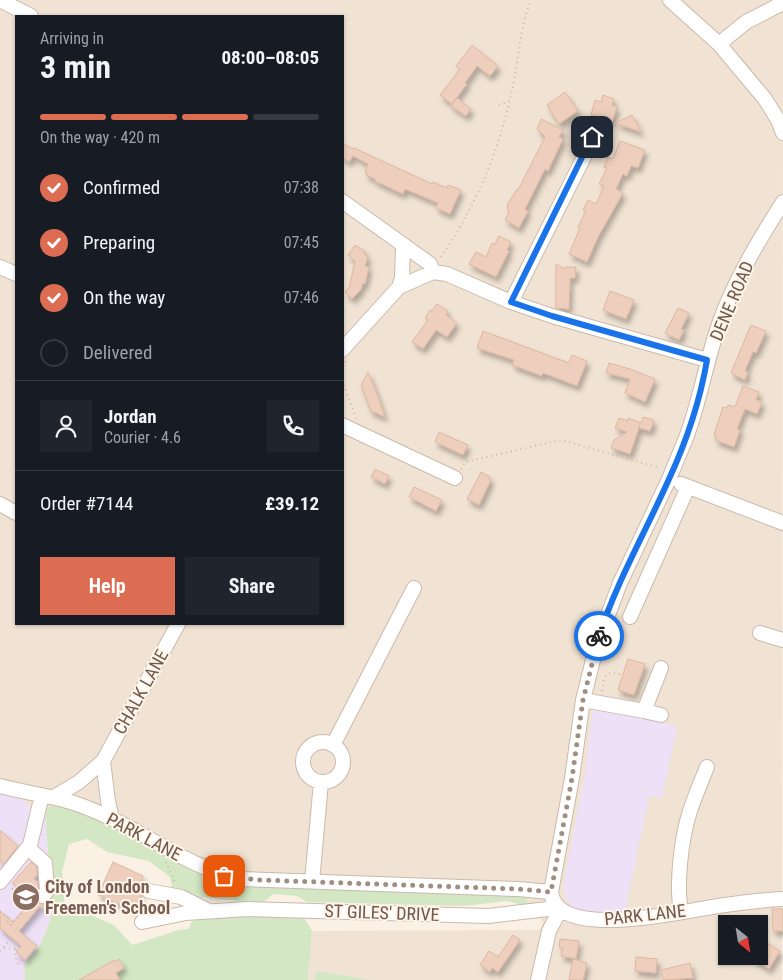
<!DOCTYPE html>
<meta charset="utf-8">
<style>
body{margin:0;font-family:"Roboto Condensed",sans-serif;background:#20242c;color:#f1f3f6;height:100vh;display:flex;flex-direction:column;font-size:19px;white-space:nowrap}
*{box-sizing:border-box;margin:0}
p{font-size:16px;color:#9ea1a6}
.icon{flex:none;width:28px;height:28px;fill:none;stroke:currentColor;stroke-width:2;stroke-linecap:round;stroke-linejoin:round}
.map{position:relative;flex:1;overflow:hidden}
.side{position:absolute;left:15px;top:15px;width:329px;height:610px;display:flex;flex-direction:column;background:#171b24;border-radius:0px;box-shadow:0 1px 4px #0004}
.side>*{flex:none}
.needle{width:32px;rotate:150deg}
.tools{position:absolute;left:718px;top:915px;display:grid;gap:10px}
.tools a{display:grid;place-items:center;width:50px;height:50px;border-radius:0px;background:#171b24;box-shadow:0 1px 4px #0004;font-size:25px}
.pin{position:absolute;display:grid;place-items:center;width:42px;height:42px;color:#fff;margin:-21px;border-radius:10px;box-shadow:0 2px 8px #0006}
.courier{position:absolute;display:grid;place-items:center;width:50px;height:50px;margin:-25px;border:4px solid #1a73e8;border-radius:50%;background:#fff;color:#222;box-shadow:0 1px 6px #0007}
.head em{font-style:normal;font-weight:700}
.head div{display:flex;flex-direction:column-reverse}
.head{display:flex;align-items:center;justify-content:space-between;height:85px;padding:0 25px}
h1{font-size:32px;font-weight:700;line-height:38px}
.bar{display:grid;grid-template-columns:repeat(4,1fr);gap:8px 5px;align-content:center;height:60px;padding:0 25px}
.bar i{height:6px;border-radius:4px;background:#363941}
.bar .selected{background:#dc6c52}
.bar p{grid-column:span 4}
.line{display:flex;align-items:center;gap:12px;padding:0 25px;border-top:1px solid #363941}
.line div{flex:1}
.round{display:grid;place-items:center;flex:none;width:52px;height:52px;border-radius:0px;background:#20242c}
ol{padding:0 25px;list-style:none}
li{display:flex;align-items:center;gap:15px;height:55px}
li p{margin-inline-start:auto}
li .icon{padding:5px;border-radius:50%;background:#dc6c52;color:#fff;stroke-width:4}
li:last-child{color:#9ea1a6}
li i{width:28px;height:28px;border:2px solid #363941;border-radius:50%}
.action{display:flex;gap:10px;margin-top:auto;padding:10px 25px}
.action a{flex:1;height:58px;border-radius:0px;background:#dc6c52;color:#fff;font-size:20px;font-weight:700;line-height:58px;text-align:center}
.action a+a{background:#20242c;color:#f1f3f6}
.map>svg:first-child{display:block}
</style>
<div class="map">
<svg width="783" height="980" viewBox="0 0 783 980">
<defs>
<filter id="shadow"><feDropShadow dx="3" dy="5" stdDeviation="2.5" flood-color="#0004"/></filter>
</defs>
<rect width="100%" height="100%" fill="#faf1e4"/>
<path fill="#f1e3d3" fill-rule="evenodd" d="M 0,0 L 783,0 L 782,980 L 308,980 L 312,931 L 536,930 L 541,929 L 542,922 L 540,915 L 528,915 L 526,898 L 255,886 L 45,810 L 29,806 L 24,800 L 0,793 ZM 16,16 L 342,16 L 342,624 L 16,624 ZM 726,924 L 759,924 L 759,956 L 726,956 Z"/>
<path fill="#eee1f7" d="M 595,708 L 634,715 L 677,727 L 662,798 L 649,796 L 625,913 L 592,913 L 572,907 L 567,900 L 563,886 L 585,774 L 592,714 Z
M 0,793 L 24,800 L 29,806 L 45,810 L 52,914 L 41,944 L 24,965 L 25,980 L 0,980 Z"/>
<path fill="#d3e7c4" d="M 51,806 L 64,807 L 105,820 L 222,880 L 523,896 L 526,898 L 527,906 L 507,901 L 463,906 L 307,902 L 297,896 L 273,894 L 262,904 L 204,897 L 186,908 L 175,903 L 170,877 L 149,861 L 107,852 L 87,839 L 69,844 L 62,872 L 65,910 L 88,914 L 114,925 L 132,945 L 179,930 L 189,929 L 191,923 L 198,916 L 293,914 L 305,919 L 312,931 L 308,980 L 25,980 L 24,965 L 41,944 L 52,914 L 45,810 Z
M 316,971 L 371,980 L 315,980 Z"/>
<path fill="#eecfbe" stroke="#dfb69f" filter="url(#shadow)" d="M 472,45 L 498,66 L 490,76 L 477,66 L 465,83 L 467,84 L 452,104 L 440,95 L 460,69 L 456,66 Z
M 565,92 L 578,111 L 559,124 L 547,105 Z
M 603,95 L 614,99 L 612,105 L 617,107 L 612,122 L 591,115 L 595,100 L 601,102 Z
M 457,98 L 471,109 L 466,116 L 451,106 Z
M 632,115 L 641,132 L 615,123 Z
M 541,119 L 563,130 L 559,137 L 563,139 L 548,171 L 545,169 L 525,209 L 528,211 L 519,228 L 505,220 L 509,212 L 507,205 L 517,189 L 518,190 L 545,137 L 537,129 Z
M 620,141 L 645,150 L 638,168 L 631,166 L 627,176 L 623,174 L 616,189 L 623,193 L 598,237 L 587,262 L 569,254 L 580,228 L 578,227 L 586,211 L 583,210 L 588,200 L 596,204 L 604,186 L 599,184 L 607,168 L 604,167 L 608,157 L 613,159 Z
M 342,143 L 353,149 L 354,148 L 432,184 L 433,182 L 447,188 L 448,185 L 461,190 L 450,214 L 436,208 L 438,203 L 405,189 L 403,194 L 375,181 L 375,179 L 366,175 L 367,173 L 365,172 L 368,164 L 353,156 L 349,162 L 342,157 Z
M 499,236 L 511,242 L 507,250 L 509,251 L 496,277 L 469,264 L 476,252 L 486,257 L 492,243 L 495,244 Z
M 355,245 L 366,252 L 364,254 L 368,257 L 365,266 L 369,267 L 365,284 L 363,283 L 361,290 L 352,299 L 345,292 L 349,288 L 355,261 L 348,255 Z
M 556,264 L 565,269 L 566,267 L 576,267 L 575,278 L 570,278 L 569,309 L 556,308 Z
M 610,291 L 634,300 L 626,319 L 603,310 Z
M 437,304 L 448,311 L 446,315 L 457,323 L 447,337 L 436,330 L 423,349 L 412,342 L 428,320 L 425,318 L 430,310 L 432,311 Z
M 678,308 L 689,313 L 681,329 L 684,330 L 679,340 L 665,333 Z
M 751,325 L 766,331 L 756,353 L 753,352 L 745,371 L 748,372 L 745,380 L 731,373 Z
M 483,331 L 569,363 L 572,355 L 587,361 L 577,386 L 543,373 L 542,376 L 512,365 L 514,360 L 477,348 Z
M 609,363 L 630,369 L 655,379 L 645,402 L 625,393 L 630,379 L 606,373 Z
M 368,372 L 377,394 L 385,417 L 371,411 L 361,385 Z
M 743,386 L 759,392 L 756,400 L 762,402 L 757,414 L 745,409 L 737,429 L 740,430 L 734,447 L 715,440 L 717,436 L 714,435 L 723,407 L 727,408 L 728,405 L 735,407 Z
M 643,417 L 654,420 L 650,431 L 639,428 L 640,425 L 630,454 L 611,448 L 614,440 L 627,432 L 615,428 L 619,418 L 628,421 L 628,418 L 641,423 Z
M 439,432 L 468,445 L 463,455 L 435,442 Z
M 375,469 L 389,476 L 385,484 L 371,477 Z
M 481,472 L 490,477 L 489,479 L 491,480 L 479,505 L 467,499 Z
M 414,487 L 442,500 L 436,511 L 409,497 Z
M 628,659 L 645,664 L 634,695 L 618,690 Z
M 0,830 L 18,846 L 4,864 L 0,861 Z
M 31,862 L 37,867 L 37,875 L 34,879 L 38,882 L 38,888 L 34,894 L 35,900 L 42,905 L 50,901 L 43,909 L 40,906 L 19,931 L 37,946 L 25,960 L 16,952 L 21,946 L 0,928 L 0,911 L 13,922 L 32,900 L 12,883 Z
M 113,862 L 143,876 L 137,892 L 141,895 L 133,910 L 98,895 Z
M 772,909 L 783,909 L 783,931 L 773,931 Z
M 513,935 L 520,940 L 498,972 L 492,968 L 490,972 L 480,965 L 489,951 L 498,957 Z
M 759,938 L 780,951 L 769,969 L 754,960 L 756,956 L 759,956 Z
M 560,939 L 579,941 L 576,959 L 561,956 L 563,948 L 559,947 Z
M 636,957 L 657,959 L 656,973 L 635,971 Z
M 119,959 L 124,968 L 116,973 L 120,980 L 79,980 L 114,960 L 115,962 Z
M 573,959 L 587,963 L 583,980 L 569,980 Z
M 690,963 L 693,978 L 663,980 L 661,970 Z"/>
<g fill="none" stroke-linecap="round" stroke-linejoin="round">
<defs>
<path id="minor" d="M 0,0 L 31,16
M 670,0 L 719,44 L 765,99 L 778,120 L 783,133
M 719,44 L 746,22 L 783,3
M 342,201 L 430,264 L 433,272
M 783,202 C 759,240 734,281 719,324 C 706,362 700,401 686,438 L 669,479 L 620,583 L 597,644 L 583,700 L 572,778 L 551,892 C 556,942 686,911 718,906 C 739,903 761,900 783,899
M 0,267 L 16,274
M 433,272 L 447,274 L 511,302 L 552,316 L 707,360
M 399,287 L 402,278 L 403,246
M 511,302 L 586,153 L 592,137
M 342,350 L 399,287 L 433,272
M 342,425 L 455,478
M 681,484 L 783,523
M 0,504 L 16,513
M 630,617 L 688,487
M 760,633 L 783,640
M 583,700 L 644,711 L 661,668
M 644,711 L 661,715
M303 762a20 20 0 1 1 40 0a20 20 0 1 1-40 0Z
M 333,745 L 414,588
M 0,786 C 22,792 45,795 67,801 C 82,805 96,811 110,818 C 154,838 192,869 241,879 L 518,889 L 551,892
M 54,797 L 79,782 L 103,761
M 112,819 L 108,801 L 103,761 L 178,624
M 28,848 L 45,863 L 47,891 L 43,896
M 0,882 L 30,845 L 42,795
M 312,882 L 321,782
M 149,891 L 181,897 L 207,910
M 681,912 C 676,884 681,839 690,811 C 695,796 701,782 707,767
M 142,922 L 186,913 L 247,909 L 488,916 L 548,909 L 555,906
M 538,980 L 549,931 L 560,910"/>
</defs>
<use href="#minor" stroke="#cbb9ab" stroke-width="16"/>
<path stroke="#d2b3a1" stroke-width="2" stroke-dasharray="1 4" stroke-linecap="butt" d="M 499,105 L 509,101
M 441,257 C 477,205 500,148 513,86 C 519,57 520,27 531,0
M 342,366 L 346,361
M 342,380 L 356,418
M 461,469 L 465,462 L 561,440 L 660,468
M 602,691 C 605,674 604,670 623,675
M 166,862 L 175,883
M 0,911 L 9,919 L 7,921 L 11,925 L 29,904 L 11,888
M 4,948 L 17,949
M 0,951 L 12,938
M 18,964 L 14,952 L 20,945"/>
<use href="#minor" stroke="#fff" stroke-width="14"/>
</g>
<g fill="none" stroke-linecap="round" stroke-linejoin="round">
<path stroke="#a18e81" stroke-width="5" stroke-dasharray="0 9" d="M 224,876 L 260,880 L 518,889 L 551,892 L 572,778 L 583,700 L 599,636"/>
<path stroke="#1a73e8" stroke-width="6" d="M 592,137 L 511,302 L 552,316 L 707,360 C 700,401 687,440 669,479 C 646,531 617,581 599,636"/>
</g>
<defs>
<symbol id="school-disc" viewBox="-11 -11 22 22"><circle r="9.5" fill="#8d6e63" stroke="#fef5ea"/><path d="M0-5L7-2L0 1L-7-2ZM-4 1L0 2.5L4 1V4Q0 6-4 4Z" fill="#fff"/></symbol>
</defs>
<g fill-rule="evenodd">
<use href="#school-disc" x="10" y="881" width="32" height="32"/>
</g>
<g text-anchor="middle" stroke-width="4" stroke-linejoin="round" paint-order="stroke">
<g font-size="18" fill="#71584c" stroke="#fef5ea">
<text transform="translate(732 301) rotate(-67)" y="6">DENE ROAD</text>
<text transform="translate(141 692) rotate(-61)" y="6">CHALK LANE</text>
<text transform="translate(144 837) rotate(28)" y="6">PARK LANE</text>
<text transform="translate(382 913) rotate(2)" y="6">ST GILES' DRIVE</text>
<text transform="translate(645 915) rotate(-6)" y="6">PARK LANE</text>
</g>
<g font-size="18" font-weight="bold" fill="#785e54" stroke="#fef5ea" text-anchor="start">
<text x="45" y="893">City of London<tspan x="45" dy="21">Freemen's School</tspan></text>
</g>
</g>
</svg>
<div class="tools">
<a><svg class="needle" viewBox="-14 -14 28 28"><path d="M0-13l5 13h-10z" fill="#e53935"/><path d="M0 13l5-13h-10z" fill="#9ea1a6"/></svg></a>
</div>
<div class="pin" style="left:224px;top:876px;background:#ea580c"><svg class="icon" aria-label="bag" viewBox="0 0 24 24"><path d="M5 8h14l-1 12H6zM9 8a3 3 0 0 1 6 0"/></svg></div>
<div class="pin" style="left:592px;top:137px;background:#1f2937"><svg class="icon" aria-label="home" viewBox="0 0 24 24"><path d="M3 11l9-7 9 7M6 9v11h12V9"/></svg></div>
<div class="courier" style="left:599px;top:636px"><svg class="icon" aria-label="bike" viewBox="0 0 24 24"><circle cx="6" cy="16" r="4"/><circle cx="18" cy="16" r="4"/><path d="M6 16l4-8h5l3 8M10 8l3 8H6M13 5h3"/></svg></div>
<section class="side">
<div class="head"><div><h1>3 min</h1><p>Arriving in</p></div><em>08:00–08:05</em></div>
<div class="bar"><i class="selected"></i><i class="selected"></i><i class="selected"></i><i></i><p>On the way · 420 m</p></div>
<ol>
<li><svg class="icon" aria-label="check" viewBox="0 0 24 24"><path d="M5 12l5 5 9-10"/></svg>Confirmed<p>07:38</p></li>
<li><svg class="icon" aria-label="check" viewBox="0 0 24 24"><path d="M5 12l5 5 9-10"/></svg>Preparing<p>07:45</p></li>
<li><svg class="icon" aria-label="check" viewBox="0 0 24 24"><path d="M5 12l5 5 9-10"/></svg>On the way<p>07:46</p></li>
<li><i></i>Delivered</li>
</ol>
<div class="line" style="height:90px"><a class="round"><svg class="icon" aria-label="person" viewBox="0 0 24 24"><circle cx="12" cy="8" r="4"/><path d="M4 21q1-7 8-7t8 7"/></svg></a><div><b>Jordan</b><p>Courier · 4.6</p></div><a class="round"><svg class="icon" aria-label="phone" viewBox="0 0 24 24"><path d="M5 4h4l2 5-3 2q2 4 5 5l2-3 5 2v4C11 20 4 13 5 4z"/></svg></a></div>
<div class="line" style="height:65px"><div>Order #7144</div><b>£39.12</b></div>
<div class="action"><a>Help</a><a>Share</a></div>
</section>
</div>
